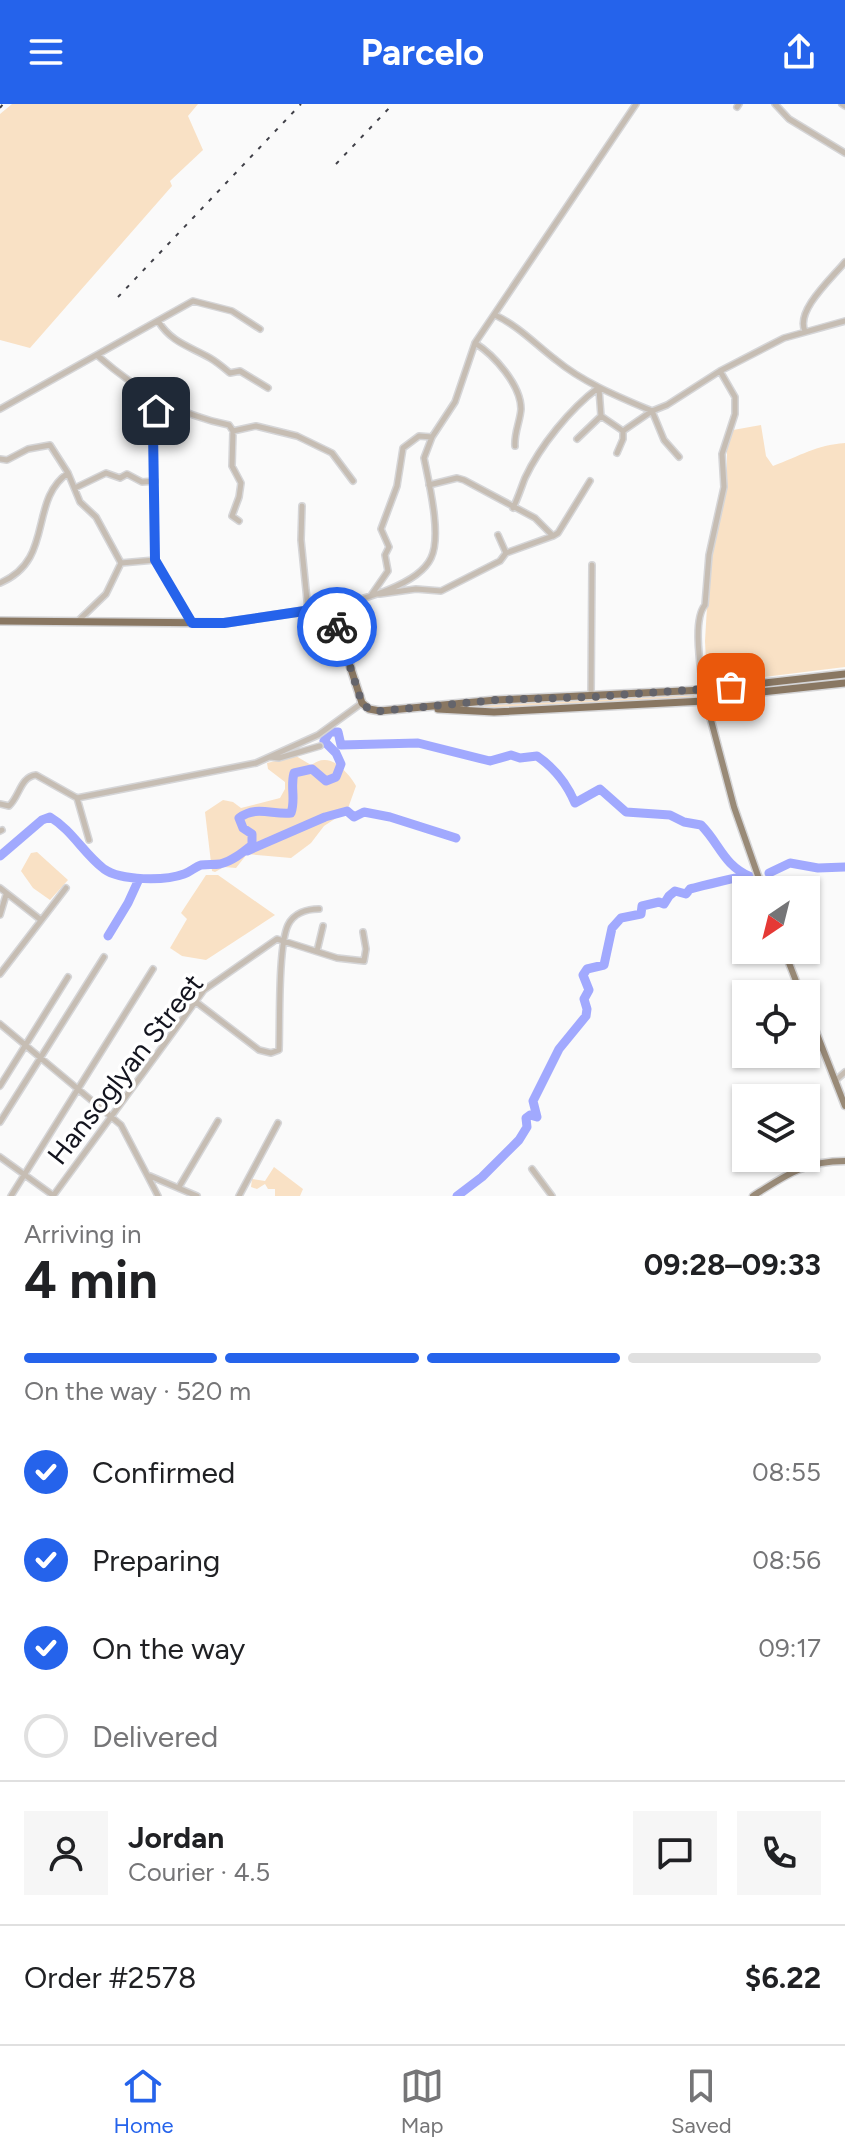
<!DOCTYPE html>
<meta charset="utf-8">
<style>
body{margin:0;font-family:Figtree,sans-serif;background:#f6f6f6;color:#202124;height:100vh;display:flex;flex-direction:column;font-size:30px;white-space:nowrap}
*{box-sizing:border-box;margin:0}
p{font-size:26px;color:#757577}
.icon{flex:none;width:44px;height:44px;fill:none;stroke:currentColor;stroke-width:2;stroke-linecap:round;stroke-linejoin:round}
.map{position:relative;height:1092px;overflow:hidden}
.drawer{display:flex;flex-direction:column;background:#fff;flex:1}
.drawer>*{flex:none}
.needle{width:52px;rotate:215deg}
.tools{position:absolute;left:732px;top:772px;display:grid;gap:16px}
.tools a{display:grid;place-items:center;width:88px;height:88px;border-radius:0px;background:#fff;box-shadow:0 2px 6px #0004;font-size:40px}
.pin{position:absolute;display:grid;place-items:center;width:68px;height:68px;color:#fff;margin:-34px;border-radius:16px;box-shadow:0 4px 12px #0006}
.courier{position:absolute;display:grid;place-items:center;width:80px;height:80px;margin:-40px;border:6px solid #2563eb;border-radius:50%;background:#fff;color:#222;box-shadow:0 2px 10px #0007}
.headline em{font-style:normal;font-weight:700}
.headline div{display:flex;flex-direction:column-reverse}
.headline{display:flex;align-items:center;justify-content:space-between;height:136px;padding:0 24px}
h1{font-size:52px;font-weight:700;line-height:60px}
.bar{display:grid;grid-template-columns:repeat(4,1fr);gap:12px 8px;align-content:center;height:96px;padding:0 24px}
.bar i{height:10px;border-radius:6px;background:#e0e0e0}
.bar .on{background:#2563eb}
.bar p{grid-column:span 4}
.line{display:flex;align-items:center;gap:20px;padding:0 24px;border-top:2px solid #e0e0e0}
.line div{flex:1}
.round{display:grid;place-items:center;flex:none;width:84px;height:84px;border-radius:0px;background:#f6f6f6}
ol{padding:0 24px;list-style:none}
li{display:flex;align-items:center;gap:24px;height:88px}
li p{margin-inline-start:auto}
li .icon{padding:8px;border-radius:50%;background:#2563eb;color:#fff;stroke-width:4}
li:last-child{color:#757577}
li i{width:44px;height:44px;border:4px solid #e0e0e0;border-radius:50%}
header{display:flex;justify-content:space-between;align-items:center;height:104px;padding:0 24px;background:#2563eb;color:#fff;font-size:36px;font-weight:700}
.tabs{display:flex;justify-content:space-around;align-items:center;height:112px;border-top:2px solid #e0e0e0;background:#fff;font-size:22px;color:#757577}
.tabs a{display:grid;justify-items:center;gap:4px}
.tabs .on{color:#2563eb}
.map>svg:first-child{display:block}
</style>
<header><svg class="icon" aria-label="menu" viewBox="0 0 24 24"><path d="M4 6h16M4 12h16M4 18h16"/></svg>Parcelo<svg class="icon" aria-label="share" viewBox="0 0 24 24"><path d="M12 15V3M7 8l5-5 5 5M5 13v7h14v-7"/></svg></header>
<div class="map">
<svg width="845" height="1092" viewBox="0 0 845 1092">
<rect width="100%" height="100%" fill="#fafafa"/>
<path fill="#f9e1c5" d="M 12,0 L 198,0 L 188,12 L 203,46 L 170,77 L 172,82 L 30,244 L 0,236 L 0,10 Z
M 761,321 L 766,352 L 773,362 C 800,352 816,341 845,339 L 845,563 L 707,580 L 705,537 L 710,451 L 727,382 L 727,343 L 733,326 Z
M 694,591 L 695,595 L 474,604 L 474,601 Z
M 296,652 L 311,661 C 315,659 319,656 324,656 C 336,655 351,672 356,682 L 347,707 L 324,722 L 311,739 L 291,754 L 247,750 L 236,764 L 224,763 L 215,768 L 212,767 L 205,708 L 223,696 L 233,698 L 241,704 L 280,694 L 285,685 L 285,678 L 268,665 L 267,659 Z
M 37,748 L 68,776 L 50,796 L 33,784 L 21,767 L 31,749 Z
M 206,771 L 218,771 L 275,811 L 206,856 L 182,852 L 170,844 L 187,815 L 181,809 Z
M 274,1063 L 303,1085 L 300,1092 L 275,1092 L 275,1085 L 268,1085 L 265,1080 L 257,1085 L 251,1083 L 252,1075 L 265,1077 Z"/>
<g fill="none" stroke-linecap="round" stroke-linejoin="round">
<path stroke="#a1a9fe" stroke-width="9" d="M 247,747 L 325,713 L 347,707 L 354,713 L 364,708 L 390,713 L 456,734
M 0,752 L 42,716 L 50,713 C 72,726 84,750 104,765 C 121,777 165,777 184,770 C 190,768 195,763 201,761 C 207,760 214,761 220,760 C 232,757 242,749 252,741 L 252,730 L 243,724 L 239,714 C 256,701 272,711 291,709 C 296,695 290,683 294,669 L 312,665 L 326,677 L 336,673 L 341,660 L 336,649 L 324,637 L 330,628 L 338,628 L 341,641 L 418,639 L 490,657 L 511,651 L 520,654 L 537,652 C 553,663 567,680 575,699 L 600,685 L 626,708 L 670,711 L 684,718 L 701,721 C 720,740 723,761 751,773
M 769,769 L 790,759 L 818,764 L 845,763
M 108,832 L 128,799 L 139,775
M 457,1092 L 482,1073 L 519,1036 L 527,1023 L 526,1014 L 530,1011 L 537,1013 L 533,997 L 559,945 L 586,912 L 587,905 L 584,895 L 589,886 L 583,871 L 587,865 L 604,861 L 612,824 L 621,814 L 641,810 L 642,802 L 659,798 L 664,800 L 669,792 L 675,787 L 686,790 L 690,785 C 699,783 738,772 743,773"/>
<defs>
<path id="minor" d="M 775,0 L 789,15 L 845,49
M 842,0 L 845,2
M 737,3 L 739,0
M 495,211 C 520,223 535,240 556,256 C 584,279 619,293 652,307 L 667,301 L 720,267 L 784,234 L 845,217
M 158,217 C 172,239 189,242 210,254 C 217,258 224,264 230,269 L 240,267 L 268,284
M 805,227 C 795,207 832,174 845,158
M 475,239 C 494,251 521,281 521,305 C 520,318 514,329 515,342
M 98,252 C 137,286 178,311 229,321 L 233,327 L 232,362 L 241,379 L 239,393 L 232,412 L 239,417
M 599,285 L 601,312 L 623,327 L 623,335 L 617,349
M 157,297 L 153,326 L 155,456 L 192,518
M 0,305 L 193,197 L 232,207 L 260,225
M 233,327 L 256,322 L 297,332 L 332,349 L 353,377
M 623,327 L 652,307 L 664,336 L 679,353
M 577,335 L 601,312
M 0,355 L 7,356 L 28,345 L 50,341 L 68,369 L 80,398 L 96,413 L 121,459 L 106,490 L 77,518
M 429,381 L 457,374 L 464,376 L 535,414 L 553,432
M 75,384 L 106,369 L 120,374 L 127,370 L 142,378 L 155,377
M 302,402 L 301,436 L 308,506
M 513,404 C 518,394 521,384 525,374 C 540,342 570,305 598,284
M 498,431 L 506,449
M 121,459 L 155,456
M 0,479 C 55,456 28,397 68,369
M 372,490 L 388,467 L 385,451 L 389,443 L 381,425 L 397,382 L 403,344 L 419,332 L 432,333
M 380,490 L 416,485 L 441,487 L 500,457 L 506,449 L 553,432 L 558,429 L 590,377
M 331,503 C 359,496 418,482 431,454 C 442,432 429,379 424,354 L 432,333 L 455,298 L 475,239 L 636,0
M 703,586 C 701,566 692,516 705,501 L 709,451 L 724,383 L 722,350 L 735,310 L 735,293 L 720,267
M 591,592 L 592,461
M 270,653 L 279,654 L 320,642
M 77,694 L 89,736
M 0,700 L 9,702 C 20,692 20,673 36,671 L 77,694 L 256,659 L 318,631 L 362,599
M 0,727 L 2,726
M 0,784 L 41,816
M 0,811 L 6,791
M 317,847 L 323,822
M 0,870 L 66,784
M 196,898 L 259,946 L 271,949 L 279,946 C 280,918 278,842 288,821 C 294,809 307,805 319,805
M 0,920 L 121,1021 L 158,1092
M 835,977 L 845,968
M 0,982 L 68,873
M 0,1018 L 104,853
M 0,1053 L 54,1092
M 532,1065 L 552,1092
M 150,1072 L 197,1092
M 179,1083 L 218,1017
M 11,1092 L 153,865
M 53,1092 L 204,886 L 277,835 L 337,854 L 364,857 L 366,845 L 363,828
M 239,1092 L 278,1019"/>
<path id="major" d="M 703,586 L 734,703 L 763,786
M 784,846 L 801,890
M 806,902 L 845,1002
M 753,1092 C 786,1071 805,1057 845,1057"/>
<path id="highway" d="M 0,517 L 224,519 L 331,503 L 362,599 L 369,605 L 380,607 L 496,596 L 703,586 L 845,570
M 438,605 L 494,608 L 704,597 L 733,591 L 845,579"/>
</defs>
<use href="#minor" stroke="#d5d5d7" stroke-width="8"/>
<use href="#major" stroke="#d5d5d7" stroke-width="9"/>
<use href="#highway" stroke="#d5d5d7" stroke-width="10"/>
<use href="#minor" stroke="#c6bdb3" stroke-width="5"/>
<use href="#major" stroke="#998a77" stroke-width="6"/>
<use href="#highway" stroke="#897762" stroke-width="7"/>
<path stroke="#404048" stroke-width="2" stroke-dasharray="4 8" stroke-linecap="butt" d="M 0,4 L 3,0
M 336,60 L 393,0
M 118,193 L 301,0"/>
</g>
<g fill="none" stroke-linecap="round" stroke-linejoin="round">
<path stroke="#64646b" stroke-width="8" stroke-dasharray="0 14.4" d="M 337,523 L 362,599 L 369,605 L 380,607 L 496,596 L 591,593 L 731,583"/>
<path stroke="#2563eb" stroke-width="10" d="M 156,307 L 153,326 L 155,456 L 192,519 L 224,519 L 331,503 L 337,523"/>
</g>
<g text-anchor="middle" stroke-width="7" stroke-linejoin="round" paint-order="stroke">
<g font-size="28" fill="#13141e" stroke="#fff">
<text transform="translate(125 965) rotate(-52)" y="10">Hansoglyan Street</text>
</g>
</g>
</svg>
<div class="tools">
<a><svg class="needle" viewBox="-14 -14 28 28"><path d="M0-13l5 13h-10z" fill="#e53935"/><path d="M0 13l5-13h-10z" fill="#757577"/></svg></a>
<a><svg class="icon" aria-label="locate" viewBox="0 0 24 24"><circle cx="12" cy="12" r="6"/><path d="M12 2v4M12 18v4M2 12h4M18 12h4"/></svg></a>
<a><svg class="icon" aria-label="layers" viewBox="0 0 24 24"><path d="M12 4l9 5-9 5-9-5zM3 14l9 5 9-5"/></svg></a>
</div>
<div class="pin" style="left:731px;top:583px;background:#ea580c"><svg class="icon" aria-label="bag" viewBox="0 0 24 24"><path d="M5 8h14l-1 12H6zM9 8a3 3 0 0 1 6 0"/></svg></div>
<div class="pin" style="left:156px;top:307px;background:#1f2937"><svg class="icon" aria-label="home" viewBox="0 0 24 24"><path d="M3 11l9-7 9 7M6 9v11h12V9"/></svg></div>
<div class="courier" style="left:337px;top:523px"><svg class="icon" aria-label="bike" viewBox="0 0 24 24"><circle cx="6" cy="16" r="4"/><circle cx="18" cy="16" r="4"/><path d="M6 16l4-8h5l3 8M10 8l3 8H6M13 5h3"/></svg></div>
</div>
<section class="drawer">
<div class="headline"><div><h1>4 min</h1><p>Arriving in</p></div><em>09:28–09:33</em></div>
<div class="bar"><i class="on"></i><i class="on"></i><i class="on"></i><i></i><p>On the way · 520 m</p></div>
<ol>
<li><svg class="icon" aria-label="check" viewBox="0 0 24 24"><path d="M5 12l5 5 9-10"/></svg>Confirmed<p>08:55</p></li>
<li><svg class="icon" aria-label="check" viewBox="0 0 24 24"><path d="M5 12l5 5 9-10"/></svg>Preparing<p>08:56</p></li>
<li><svg class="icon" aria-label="check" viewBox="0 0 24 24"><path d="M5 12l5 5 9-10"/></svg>On the way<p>09:17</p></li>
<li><i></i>Delivered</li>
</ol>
<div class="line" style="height:144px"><a class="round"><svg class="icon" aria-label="person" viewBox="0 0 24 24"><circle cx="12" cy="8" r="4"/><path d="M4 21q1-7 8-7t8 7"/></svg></a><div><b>Jordan</b><p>Courier · 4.5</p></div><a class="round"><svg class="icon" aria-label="chat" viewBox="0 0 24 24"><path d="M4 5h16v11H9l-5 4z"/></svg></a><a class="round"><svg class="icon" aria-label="phone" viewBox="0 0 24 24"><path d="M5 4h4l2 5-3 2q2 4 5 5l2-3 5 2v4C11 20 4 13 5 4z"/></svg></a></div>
<div class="line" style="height:104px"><div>Order #2578</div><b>$6.22</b></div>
</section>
<nav class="tabs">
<a class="on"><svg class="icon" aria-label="home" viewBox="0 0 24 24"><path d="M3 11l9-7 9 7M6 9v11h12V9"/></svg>Home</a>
<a><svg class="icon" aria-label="map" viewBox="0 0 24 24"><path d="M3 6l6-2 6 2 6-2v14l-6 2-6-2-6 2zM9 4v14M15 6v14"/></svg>Map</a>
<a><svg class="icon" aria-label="saved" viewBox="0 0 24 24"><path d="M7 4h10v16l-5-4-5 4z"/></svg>Saved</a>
</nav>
